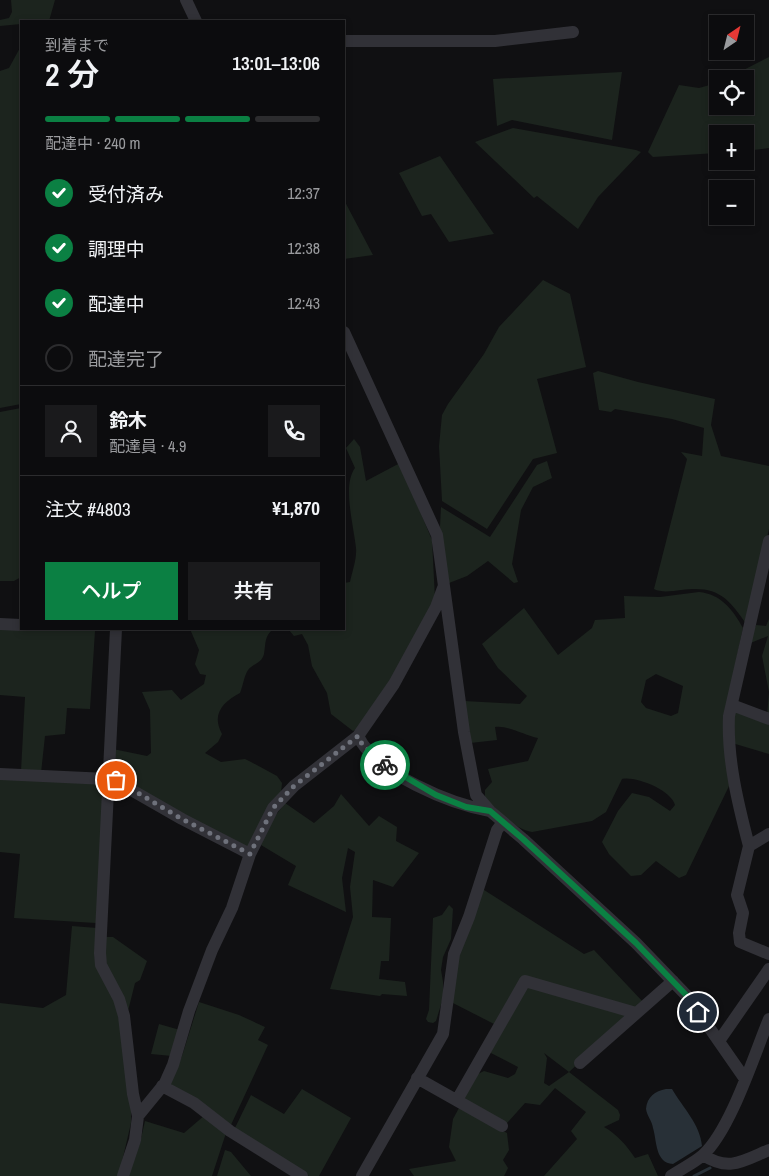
<!DOCTYPE html>
<html lang="ja">
<meta charset="utf-8">
<style>
body{margin:0;font-family:"Archivo Narrow","Noto Sans JP",sans-serif;background:#1a1a1c;color:#f1f3f6;height:100vh;display:flex;flex-direction:column;font-size:19px;white-space:nowrap}
*{box-sizing:border-box;margin:0}
p{font-size:16px;color:#9a9b9e}
.icon{flex:none;width:28px;height:28px;fill:none;stroke:currentColor;stroke-width:2;stroke-linecap:round;stroke-linejoin:round}
.map{position:relative;flex:1;overflow:hidden}
.drawer{position:absolute;left:20px;top:20px;width:325px;height:610px;display:flex;flex-direction:column;background:#0c0c0e;border-radius:0px;box-shadow:0 2px 8px #0003,0 0 0 1px #2c2c2e}
.drawer>*{flex:none}
.needle{width:32px;rotate:35deg}
.controls{position:absolute;left:709px;top:15px;display:grid;gap:10px}
.controls a{display:grid;place-items:center;width:45px;height:45px;border-radius:0px;background:#0c0c0e;box-shadow:0 2px 8px #0003,0 0 0 1px #2c2c2e;font-size:25px}
.pin{position:absolute;display:grid;place-items:center;width:42px;height:42px;color:#fff;margin:-21px;border:2px solid #fff;border-radius:50%;box-shadow:0 1px 5px #0007}
.courier{position:absolute;display:grid;place-items:center;width:50px;height:50px;margin:-25px;border:4px solid #0b8043;border-radius:50%;background:#fff;color:#222;box-shadow:0 1px 6px #0007}
.head em{font-style:normal;font-weight:600}
.head div{display:flex;flex-direction:column-reverse}
.head{display:flex;align-items:center;justify-content:space-between;height:85px;padding:0 25px}
h1{font-size:32px;font-weight:600;line-height:38px}
.bar{display:grid;grid-template-columns:repeat(4,1fr);gap:8px 5px;align-content:center;height:60px;padding:0 25px}
.bar i{height:6px;border-radius:4px;background:#2c2c2e}
.bar .selected{background:#0b8043}
.bar p{grid-column:span 4}
.line{display:flex;align-items:center;gap:12px;padding:0 25px;border-top:1px solid #2c2c2e}
.line div{flex:1}
.round{display:grid;place-items:center;flex:none;width:52px;height:52px;border-radius:0px;background:#1a1a1c}
ol{padding:0 25px;list-style:none}
li{display:flex;align-items:center;gap:15px;height:55px}
li p{margin-inline-start:auto}
li .icon{padding:5px;border-radius:50%;background:#0b8043;color:#fff;stroke-width:4}
li:last-child{color:#9a9b9e}
li i{width:28px;height:28px;border:2px solid #2c2c2e;border-radius:50%}
.button{display:flex;gap:10px;margin-top:auto;padding:10px 25px}
.button a{flex:1;height:58px;border-radius:0px;background:#0b8043;color:#fff;font-size:20px;font-weight:600;line-height:58px;text-align:center}
.button a+a{background:#1a1a1c;color:#f1f3f6}
.map>svg:first-child{display:block}
</style>
<div class="map">
<svg width="769" height="1176" viewBox="0 0 769 1176">
<rect width="100%" height="100%" fill="#101012"/>
<path fill="#1c241e" fill-rule="evenodd" d="M 11,0 L 55,0 L 49,21 L 21,21 L 21,24 L 0,26 L 0,20 L 9,18 L 12,12 Z
M 21,46 L 21,404 L 0,408 L 0,71 L 9,68 Z
M 769,57 L 769,148 L 745,151 L 745,134 L 718,134 L 717,153 L 653,157 L 648,152 L 679,85 L 699,88 L 717,83 L 718,106 L 745,106 L 745,79 L 726,79 Z
M 622,72 L 612,140 L 512,120 L 497,126 L 493,79 Z
M 513,128 L 636,150 L 641,152 L 598,197 L 578,229 L 537,196 L 534,198 L 475,142 Z
M 440,156 L 494,234 L 449,242 L 431,214 L 422,216 L 399,173 Z
M 344,200 L 373,255 L 344,259 Z
M 543,280 L 570,294 L 586,367 L 537,379 L 557,453 L 533,459 L 487,529 L 442,501 L 439,446 L 442,415 L 448,404 L 484,354 L 499,327 Z
M 598,371 L 638,382 L 715,399 L 711,425 L 721,456 L 769,466 L 769,529 L 747,625 C 728,597 717,585 681,590 C 672,591 662,593 654,589 L 687,459 L 681,452 L 702,456 L 704,428 L 672,419 L 615,409 L 611,412 L 599,410 L 593,373 Z
M 21,408 L 21,577 L 14,581 L 0,581 L 0,412 Z
M 354,439 L 360,447 L 366,481 L 400,463 L 432,540 L 435,599 L 389,684 L 357,729 L 353,731 L 331,714 L 327,693 L 312,666 L 308,645 L 302,634 L 294,636 L 289,630 L 285,629 L 344,629 L 344,583 L 350,582 C 352,572 357,559 356,548 C 354,527 342,485 355,468 L 346,448 Z
M 547,461 L 552,478 L 533,487 L 521,510 L 512,564 L 518,582 L 514,583 L 488,561 L 467,576 L 449,583 L 440,527 L 441,507 L 490,537 L 537,465 Z
M 699,592 C 721,594 733,610 743,628 L 726,708 L 730,784 L 686,875 L 679,878 L 656,861 L 641,875 L 631,876 L 609,854 L 602,842 L 618,811 L 632,793 L 649,797 L 670,811 L 675,805 C 671,790 636,776 622,779 L 606,812 L 592,821 L 532,832 C 513,829 498,810 485,798 L 485,790 L 492,782 L 488,769 L 528,761 L 538,738 C 524,735 507,725 495,727 L 497,740 L 470,743 L 464,701 L 520,704 L 527,696 L 498,668 L 482,644 L 524,608 L 558,655 L 592,628 L 595,620 L 625,618 L 624,596 L 660,597 ZM 656,674 L 683,686 L 678,713 L 671,716 L 646,708 L 641,702 L 646,680 Z
M 769,619 L 769,717 L 767,716 L 769,692 L 762,656 L 768,636 L 748,644 L 756,625 L 766,626 Z
M 0,626 L 95,631 L 90,709 L 67,708 L 65,734 L 45,736 L 41,773 L 21,771 L 25,697 L 0,695 Z
M 190,629 L 273,629 C 264,637 266,643 264,654 C 262,663 253,664 248,670 C 244,676 243,686 240,693 C 223,702 211,714 222,734 L 218,742 L 205,753 L 221,762 L 245,759 L 251,762 L 277,776 L 282,783 L 281,792 L 248,847 L 243,847 L 112,774 L 113,749 L 147,756 L 151,753 L 150,710 L 142,692 L 172,690 L 181,700 L 204,684 L 206,675 L 200,674 L 195,664 L 199,650 Z
M 733,710 L 769,722 L 769,754 L 732,743 Z
M 0,777 L 105,783 L 96,923 L 14,918 L 20,854 L 0,852 Z
M 341,794 L 369,826 L 379,816 L 397,827 L 396,841 L 419,853 L 393,887 L 373,880 L 372,917 L 391,918 L 389,961 L 381,961 L 379,979 L 405,982 L 407,996 L 382,994 L 380,996 L 330,989 L 353,917 L 350,887 L 355,852 L 348,848 L 342,878 L 346,912 L 288,885 L 296,866 L 261,845 L 269,824 L 285,803 L 314,823 L 334,806 Z
M 481,888 L 584,954 L 594,950 L 644,1003 L 635,1011 L 527,978 L 496,1025 L 451,1002 L 456,958 Z
M 449,905 L 453,909 L 451,939 L 443,957 L 441,970 L 443,982 L 443,998 L 436,1021 L 433,1023 L 428,1022 L 426,1019 L 429,1010 L 433,918 L 442,915 Z
M 72,926 L 97,928 L 116,998 L 131,1106 L 131,1123 L 120,1170 L 118,1176 L 0,1176 L 0,1003 L 43,1008 L 66,995 Z
M 103,937 L 113,937 L 147,961 L 140,980 L 135,983 L 128,1011 L 106,971 Z
M 526,986 L 631,1015 L 569,1072 L 618,1110 L 620,1115 L 619,1120 L 604,1127 C 618,1135 626,1145 635,1158 L 648,1154 L 658,1176 L 544,1176 L 577,1139 L 571,1131 L 586,1112 L 555,1088 L 540,1105 L 525,1103 L 507,1123 L 463,1100 L 478,1074 L 484,1071 L 508,1078 L 515,1074 L 518,1067 L 487,1051 ZM 544,1053 L 569,1072 L 549,1086 L 544,1083 L 547,1058 Z
M 199,1002 L 239,1015 L 265,1027 L 258,1040 L 268,1045 L 230,1127 L 169,1087 L 182,1056 Z
M 159,1024 L 180,1030 L 172,1056 L 151,1054 Z
M 302,1089 L 351,1118 L 319,1176 L 309,1176 L 234,1130 L 251,1095 L 284,1114 Z
M 459,1108 L 507,1133 L 509,1150 L 503,1160 L 508,1168 L 504,1176 L 414,1176 L 409,1169 L 456,1161 L 449,1147 L 453,1119 Z
M 205,1115 L 226,1133 L 212,1176 L 127,1176 L 140,1143 L 145,1121 L 184,1133 Z
M 225,1150 L 231,1152 L 251,1176 L 217,1176 Z"/>
<path fill="#283037" d="M 666,1089 L 672,1089 C 683,1108 700,1124 702,1146 L 673,1164 C 655,1163 657,1141 653,1128 C 652,1121 647,1116 646,1109 C 647,1097 655,1091 666,1089 Z"/>
<g fill="none" stroke-linecap="round" stroke-linejoin="round">
<path stroke="#283037" stroke-width="3" d="M 694,1176 L 710,1168"/>
<path stroke="#313137" stroke-width="12" d="M 186,0 L 196,21
M 344,41 L 495,41 L 573,32
M 344,332 L 437,535 L 464,732 L 476,795 L 490,811 L 523,839 L 636,943 L 688,997 L 745,1079
M 0,624 L 21,625
M 116,629 L 100,953 L 101,965 L 119,999 L 124,1016 L 133,1094 L 138,1116 L 135,1140 L 123,1176
M 732,705 L 769,719
M 358,736 C 376,774 451,804 490,811
M 0,774 L 107,779
M 107,776 L 182,819 L 250,854
M 769,834 L 749,846 L 737,895 L 743,913 L 739,933 L 740,942 L 769,954
M 749,846 C 738,804 727,759 729,716 L 769,541
M 719,1041 L 769,969
M 580,1063 L 673,981
M 417,1078 L 502,1126
M 162,1086 L 194,1103 L 230,1131 L 302,1176
M 457,1100 L 525,981 L 636,1013
M 138,1116 L 165,1083 L 173,1065 L 189,1011 L 212,950 L 232,908 L 250,854 L 273,808 L 294,786 L 358,736 L 394,684 L 436,607 L 443,588
M 703,1155 C 729,1172 743,1161 769,1150
M 362,1176 L 443,1034 L 454,954 L 469,917 L 497,830 L 503,822
M 671,1176 C 681,1169 694,1163 703,1155 C 731,1129 754,1055 769,1019"/>
</g>
<g fill="none" stroke-linecap="round" stroke-linejoin="round">
<path stroke="#6e717b" stroke-width="5" stroke-dasharray="0 9" d="M 116,780 L 182,819 L 250,854 L 273,808 L 294,786 L 358,736 L 362,744 L 385,765"/>
<path stroke="#0b8043" stroke-width="6" d="M 385,765 L 436,795 L 466,807 L 490,811 L 523,839 L 636,943 L 688,997 L 698,1012"/>
</g>
</svg>
<div class="controls">
<a><svg class="needle" viewBox="-14 -14 28 28"><path d="M0-13l5 13h-10z" fill="#e53935"/><path d="M0 13l5-13h-10z" fill="#9a9b9e"/></svg></a>
<a><svg class="icon" aria-label="locate" viewBox="0 0 24 24"><circle cx="12" cy="12" r="6"/><path d="M12 2v4M12 18v4M2 12h4M18 12h4"/></svg></a>
<a>+</a>
<a>−</a>
</div>
<div class="pin" style="left:116px;top:780px;background:#ea580c"><svg class="icon" aria-label="bag" viewBox="0 0 24 24"><path d="M5 8h14l-1 12H6zM9 8a3 3 0 0 1 6 0"/></svg></div>
<div class="pin" style="left:698px;top:1012px;background:#1f2937"><svg class="icon" aria-label="home" viewBox="0 0 24 24"><path d="M3 11l9-7 9 7M6 9v11h12V9"/></svg></div>
<div class="courier" style="left:385px;top:765px"><svg class="icon" aria-label="bike" viewBox="0 0 24 24"><circle cx="6" cy="16" r="4"/><circle cx="18" cy="16" r="4"/><path d="M6 16l4-8h5l3 8M10 8l3 8H6M13 5h3"/></svg></div>
<section class="drawer">
<div class="head"><div><h1>2 分</h1><p>到着まで</p></div><em>13:01–13:06</em></div>
<div class="bar"><i class="selected"></i><i class="selected"></i><i class="selected"></i><i></i><p>配達中 · 240 m</p></div>
<ol>
<li><svg class="icon" aria-label="check" viewBox="0 0 24 24"><path d="M5 12l5 5 9-10"/></svg>受付済み<p>12:37</p></li>
<li><svg class="icon" aria-label="check" viewBox="0 0 24 24"><path d="M5 12l5 5 9-10"/></svg>調理中<p>12:38</p></li>
<li><svg class="icon" aria-label="check" viewBox="0 0 24 24"><path d="M5 12l5 5 9-10"/></svg>配達中<p>12:43</p></li>
<li><i></i>配達完了</li>
</ol>
<div class="line" style="height:90px"><a class="round"><svg class="icon" aria-label="person" viewBox="0 0 24 24"><circle cx="12" cy="8" r="4"/><path d="M4 21q1-7 8-7t8 7"/></svg></a><div><b>鈴木</b><p>配達員 · 4.9</p></div><a class="round"><svg class="icon" aria-label="phone" viewBox="0 0 24 24"><path d="M5 4h4l2 5-3 2q2 4 5 5l2-3 5 2v4C11 20 4 13 5 4z"/></svg></a></div>
<div class="line" style="height:65px"><div>注文 #4803</div><b>¥1,870</b></div>
<div class="button"><a>ヘルプ</a><a>共有</a></div>
</section>
</div>
